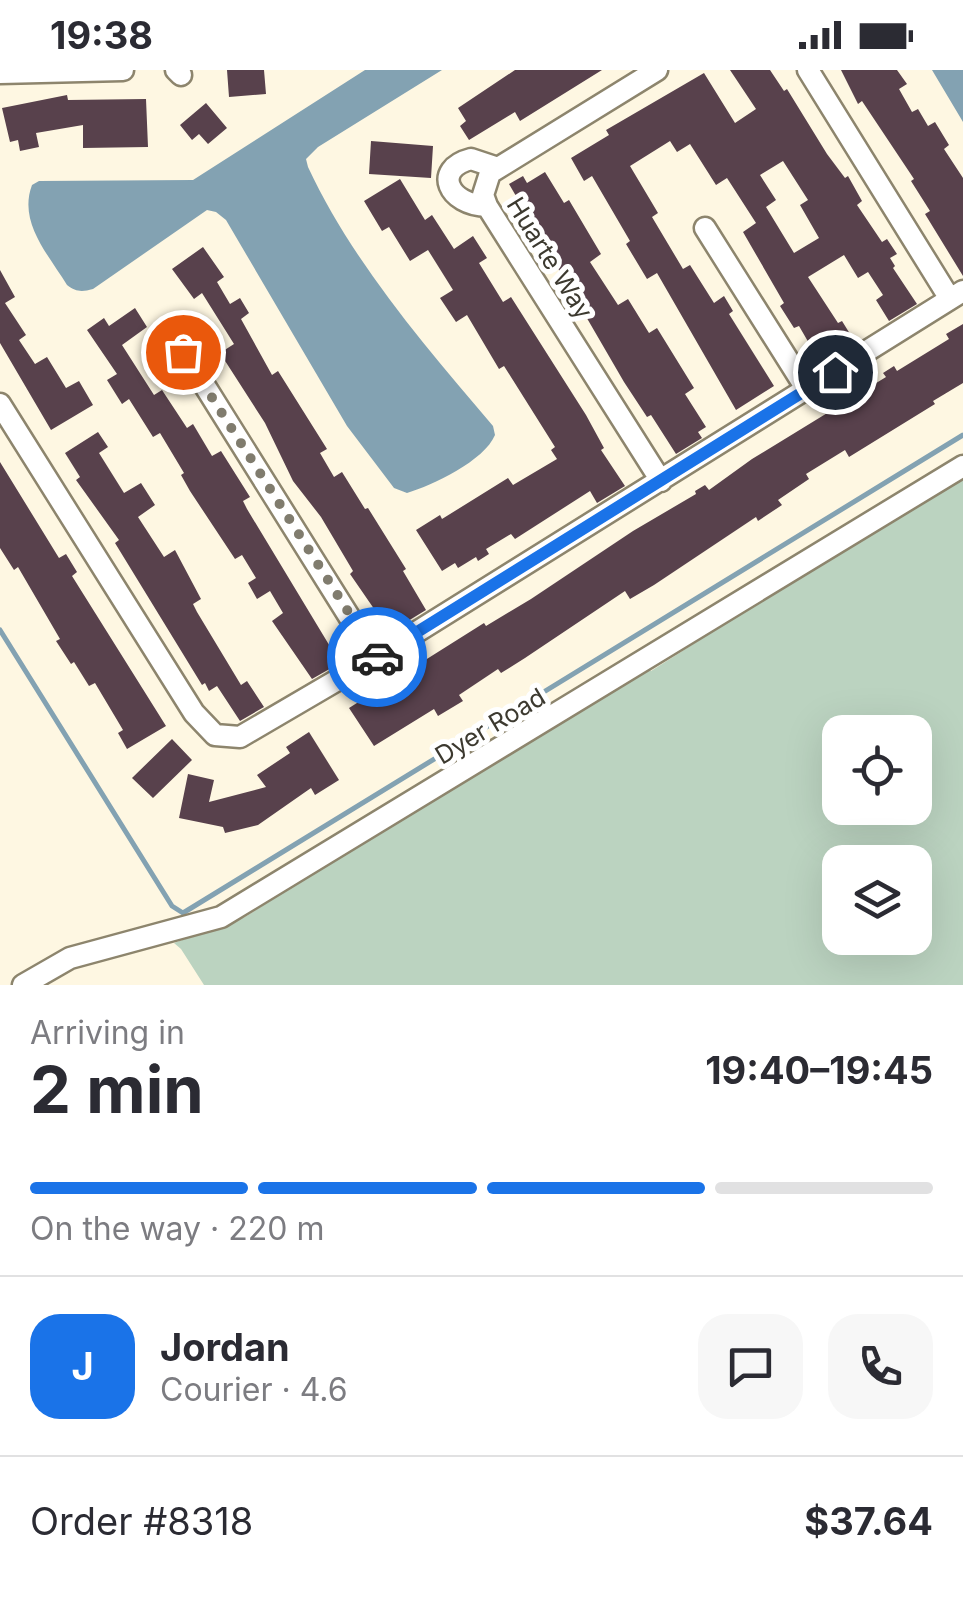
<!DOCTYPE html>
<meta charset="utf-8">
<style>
body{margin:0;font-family:Inter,sans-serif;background:#f7f7f7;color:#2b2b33;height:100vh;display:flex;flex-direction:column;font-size:38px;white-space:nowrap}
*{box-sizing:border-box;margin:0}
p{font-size:32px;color:#7c7c81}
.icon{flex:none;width:55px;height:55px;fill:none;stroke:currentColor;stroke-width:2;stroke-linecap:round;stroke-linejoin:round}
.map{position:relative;height:915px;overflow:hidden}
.sheet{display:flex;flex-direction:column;background:#fff;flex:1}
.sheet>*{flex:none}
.controls{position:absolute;left:822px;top:645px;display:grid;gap:20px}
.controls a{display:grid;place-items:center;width:110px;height:110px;border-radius:20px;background:#fff;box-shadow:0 10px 40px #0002;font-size:50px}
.pin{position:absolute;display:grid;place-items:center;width:85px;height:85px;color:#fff;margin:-42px;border:5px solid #fff;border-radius:50%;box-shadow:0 2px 10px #0007}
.courier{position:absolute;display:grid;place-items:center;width:100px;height:100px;margin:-50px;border:8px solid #1a73e8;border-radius:50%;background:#fff;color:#222;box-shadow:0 2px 12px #0007}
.headline em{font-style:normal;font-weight:700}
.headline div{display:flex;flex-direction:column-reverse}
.headline{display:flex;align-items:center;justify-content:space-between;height:170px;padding:0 30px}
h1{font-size:65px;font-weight:700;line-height:75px}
.bar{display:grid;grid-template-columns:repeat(4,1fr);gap:15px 10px;align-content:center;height:120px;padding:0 30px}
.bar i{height:12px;border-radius:8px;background:#e1e1e2}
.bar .current{background:#1a73e8}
.bar p{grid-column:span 4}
.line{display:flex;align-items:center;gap:25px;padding:0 30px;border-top:2px solid #e1e1e2}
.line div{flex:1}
.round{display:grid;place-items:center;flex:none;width:105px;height:105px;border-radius:30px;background:#f7f7f7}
.status{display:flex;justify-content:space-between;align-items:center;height:70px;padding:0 50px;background:#fff;direction:ltr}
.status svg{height:28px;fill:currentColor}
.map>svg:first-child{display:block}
</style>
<div class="status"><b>19:38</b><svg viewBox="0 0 49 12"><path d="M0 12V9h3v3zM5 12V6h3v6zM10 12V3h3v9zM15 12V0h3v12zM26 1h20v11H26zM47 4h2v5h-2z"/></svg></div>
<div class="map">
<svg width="963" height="915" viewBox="0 0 963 915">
<rect width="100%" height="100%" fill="#fef7e2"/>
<path fill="#bbd3c0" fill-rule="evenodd" d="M 963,402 L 963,915 L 204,915 L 181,879 L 174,873 L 245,847 L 644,592 L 651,601 ZM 840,662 L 915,662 L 915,738 L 840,738 ZM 840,792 L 915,792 L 915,868 L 840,868 Z"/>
<path fill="#83a2b2" d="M 365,0 L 442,0 L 318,77 L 306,89 L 308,97 C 353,193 425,276 493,356 L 495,365 C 484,391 433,415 407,423 L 394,418 L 347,356 L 226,150 L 216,142 L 207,140 L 93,219 C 82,222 76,222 67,215 C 48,184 18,152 32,115 L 39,111 L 193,110 Z
M 932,0 L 963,0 L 963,52 Z"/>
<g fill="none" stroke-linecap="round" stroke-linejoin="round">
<path stroke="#83a2b2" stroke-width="5" d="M 0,560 L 172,836 L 183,843 L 963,365"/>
</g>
<path fill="#58414c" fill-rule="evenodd" d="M 227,0 L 264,0 L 266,24 L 229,27 Z
M 515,0 L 602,0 L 520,51 L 515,42 L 469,70 L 460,56 L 466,51 L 458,38 Z
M 730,0 L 770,0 L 784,21 L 787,19 L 827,84 L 845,108 L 848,106 L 862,131 L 857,135 L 882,172 L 887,169 L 897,184 L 890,188 L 895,196 L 893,198 L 917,234 L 889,251 L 876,230 L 883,225 L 868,202 L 858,208 L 844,185 L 808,207 L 838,253 L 842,251 L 855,272 L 828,289 L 824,283 L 817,287 L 799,256 L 794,258 L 780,236 L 784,233 L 743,162 L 756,153 L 727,108 L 716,115 L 690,74 L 677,82 L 670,71 L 630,96 L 658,143 L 652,147 L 683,199 L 690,195 L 714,233 L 724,226 L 733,241 L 729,244 L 774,316 L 736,340 L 657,203 L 647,209 L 626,174 L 630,171 L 592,106 L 584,111 L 571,88 L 609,65 L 606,60 L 704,3 L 735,53 L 756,39 ZM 783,91 L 808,130 L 800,135 L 819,168 L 794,183 L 766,137 L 776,130 L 760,105 Z
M 841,0 L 897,0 L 907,14 L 899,19 L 912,42 L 918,39 L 928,56 L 935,52 L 949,75 L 944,79 L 963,108 L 963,206 L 925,144 L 930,141 L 911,111 L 914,109 L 862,31 L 858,34 Z
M 67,25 L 68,30 L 146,29 L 148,77 L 83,78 L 83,55 L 36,63 L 39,77 L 20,81 L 18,70 L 10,72 L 2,38 Z
M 206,33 L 227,58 L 208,74 L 199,64 L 192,70 L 180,55 Z
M 371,71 L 433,76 L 431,108 L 369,104 Z
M 545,102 L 564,133 L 569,130 L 601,184 L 590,192 L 618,235 L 628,229 L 649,263 L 657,258 L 694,318 L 685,324 L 706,357 L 698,362 L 702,368 L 676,384 L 651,345 L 647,347 L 624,312 L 509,114 L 523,106 L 527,113 Z
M 400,109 L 425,150 L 432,145 L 454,179 L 473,166 L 487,188 L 479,193 L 503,232 L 511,227 L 586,345 L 604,378 L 601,380 L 625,416 L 597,433 L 590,421 L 515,469 L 511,464 L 486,479 L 489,484 L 478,491 L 476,487 L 458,498 L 455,493 L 442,501 L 416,460 L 440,445 L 442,449 L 508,408 L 513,415 L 557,389 L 551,380 L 555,377 L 504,296 L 499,299 L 467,245 L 456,252 L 440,228 L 453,220 L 428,180 L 410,191 L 389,157 L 382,161 L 364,131 Z
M 203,177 L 224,207 L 217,212 L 230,234 L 240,228 L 249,243 L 241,249 L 272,305 L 278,301 L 327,379 L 320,383 L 334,407 L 342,402 L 365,439 L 368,438 L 406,499 L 403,501 L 426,540 L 390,562 L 350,504 L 353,501 L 321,447 L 293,411 L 265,353 L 220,283 L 234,274 L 202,223 L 194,229 L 172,199 Z
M 0,200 L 15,227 L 5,233 L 26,265 L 19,270 L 35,294 L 47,287 L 66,318 L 79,311 L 93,335 L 51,360 L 0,273 Z
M 135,238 L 147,257 L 122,275 L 154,325 L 162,320 L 187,358 L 193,354 L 212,386 L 221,381 L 250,427 L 243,431 L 247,439 L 340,593 L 312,609 L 272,551 L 283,543 L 270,521 L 257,529 L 248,513 L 256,508 L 242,485 L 235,489 L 190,421 L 181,405 L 184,403 L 160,363 L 153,367 L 129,329 L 122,334 L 107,310 L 117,304 L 87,260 L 104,248 L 109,256 Z
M 963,254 L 963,313 L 933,331 L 935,334 L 849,387 L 845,380 L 806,404 L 809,409 L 778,430 L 782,435 L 758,451 L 756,447 L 654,515 L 630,529 L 625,521 L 525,588 L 501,603 L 498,599 L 459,625 L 463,631 L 438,646 L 434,639 L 374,676 L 349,638 L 484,553 L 486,556 L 531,529 L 633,461 L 696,424 L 695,421 L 705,415 L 709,420 L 752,389 L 886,307 L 883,303 L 894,296 L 897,301 L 949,269 L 946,264 Z
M 98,362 L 108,377 L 99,383 L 124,423 L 141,413 L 155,435 L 138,447 L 164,487 L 175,480 L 201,529 L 193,534 L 197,542 L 241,615 L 247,611 L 264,637 L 240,651 L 217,616 L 209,621 L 205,613 L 202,615 L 115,473 L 119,470 L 76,410 L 80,407 L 65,383 Z
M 0,392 L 59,488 L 66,484 L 77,502 L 72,506 L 166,656 L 127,679 L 118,663 L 123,660 L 95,613 L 89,616 L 74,592 L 71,594 L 56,571 L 60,569 L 18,497 L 14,500 L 0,478 Z
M 309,662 L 339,710 L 315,725 L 311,718 L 258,755 L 225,763 L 223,757 L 179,748 L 188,704 L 214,710 L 209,732 L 266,717 L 257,705 L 290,683 L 286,677 Z
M 172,669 L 192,690 L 153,728 L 132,708 Z"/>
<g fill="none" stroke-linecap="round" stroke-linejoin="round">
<defs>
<path id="minor" d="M 176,0 L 181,5
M 657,0 L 490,103 L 483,125 L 487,136 L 661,411
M 808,0 L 950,229
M 0,3 L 123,0
M 487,136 C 448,135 432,99 471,89 L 498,98
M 705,158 L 807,320
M 183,281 L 375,588
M 0,334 L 194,643 L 215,665 L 240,667 L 375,588 L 963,221
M 23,915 L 70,888 L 221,847 L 963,396"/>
</defs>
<use href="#minor" stroke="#8d856d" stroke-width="25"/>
<use href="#minor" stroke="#fff" stroke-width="20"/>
</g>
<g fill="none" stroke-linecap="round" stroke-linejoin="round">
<path stroke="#807c6e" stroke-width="10" stroke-dasharray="0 18" d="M 183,282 L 377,587"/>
<path stroke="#1a73e8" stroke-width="12" d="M 377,587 L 835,302"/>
</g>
<g text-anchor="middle" stroke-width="10" stroke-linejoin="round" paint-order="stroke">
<g font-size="25" fill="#3c392f" stroke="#fff">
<text transform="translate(550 188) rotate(58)" y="9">Huarte Way</text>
<text transform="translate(490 656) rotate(-31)" y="9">Dyer Road</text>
</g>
</g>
</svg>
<div class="controls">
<a><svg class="icon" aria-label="locate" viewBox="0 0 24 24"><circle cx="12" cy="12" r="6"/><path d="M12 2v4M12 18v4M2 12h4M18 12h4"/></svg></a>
<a><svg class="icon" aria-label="layers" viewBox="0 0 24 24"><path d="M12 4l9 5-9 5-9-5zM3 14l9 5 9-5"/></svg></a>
</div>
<div class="pin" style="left:183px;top:282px;background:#ea580c"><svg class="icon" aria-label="bag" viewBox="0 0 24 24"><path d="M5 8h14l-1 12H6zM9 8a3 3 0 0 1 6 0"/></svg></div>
<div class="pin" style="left:835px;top:302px;background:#1f2937"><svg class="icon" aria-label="home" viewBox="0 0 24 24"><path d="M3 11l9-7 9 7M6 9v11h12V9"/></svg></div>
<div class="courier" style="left:377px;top:587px"><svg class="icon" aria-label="car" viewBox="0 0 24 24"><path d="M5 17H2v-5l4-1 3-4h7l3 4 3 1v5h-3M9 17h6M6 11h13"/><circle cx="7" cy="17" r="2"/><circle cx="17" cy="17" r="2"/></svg></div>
</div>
<section class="sheet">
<div class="headline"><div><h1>2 min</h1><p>Arriving in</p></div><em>19:40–19:45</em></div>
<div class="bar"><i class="current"></i><i class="current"></i><i class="current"></i><i></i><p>On the way · 220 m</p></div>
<div class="line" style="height:180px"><b class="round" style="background:#1a73e8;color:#fff">J</b><div><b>Jordan</b><p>Courier · 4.6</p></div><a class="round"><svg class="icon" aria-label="chat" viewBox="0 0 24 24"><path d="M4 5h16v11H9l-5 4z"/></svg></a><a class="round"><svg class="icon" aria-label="phone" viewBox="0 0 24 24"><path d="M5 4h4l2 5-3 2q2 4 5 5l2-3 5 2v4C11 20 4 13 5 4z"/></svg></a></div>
<div class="line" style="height:130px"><div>Order #8318</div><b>$37.64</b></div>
</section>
